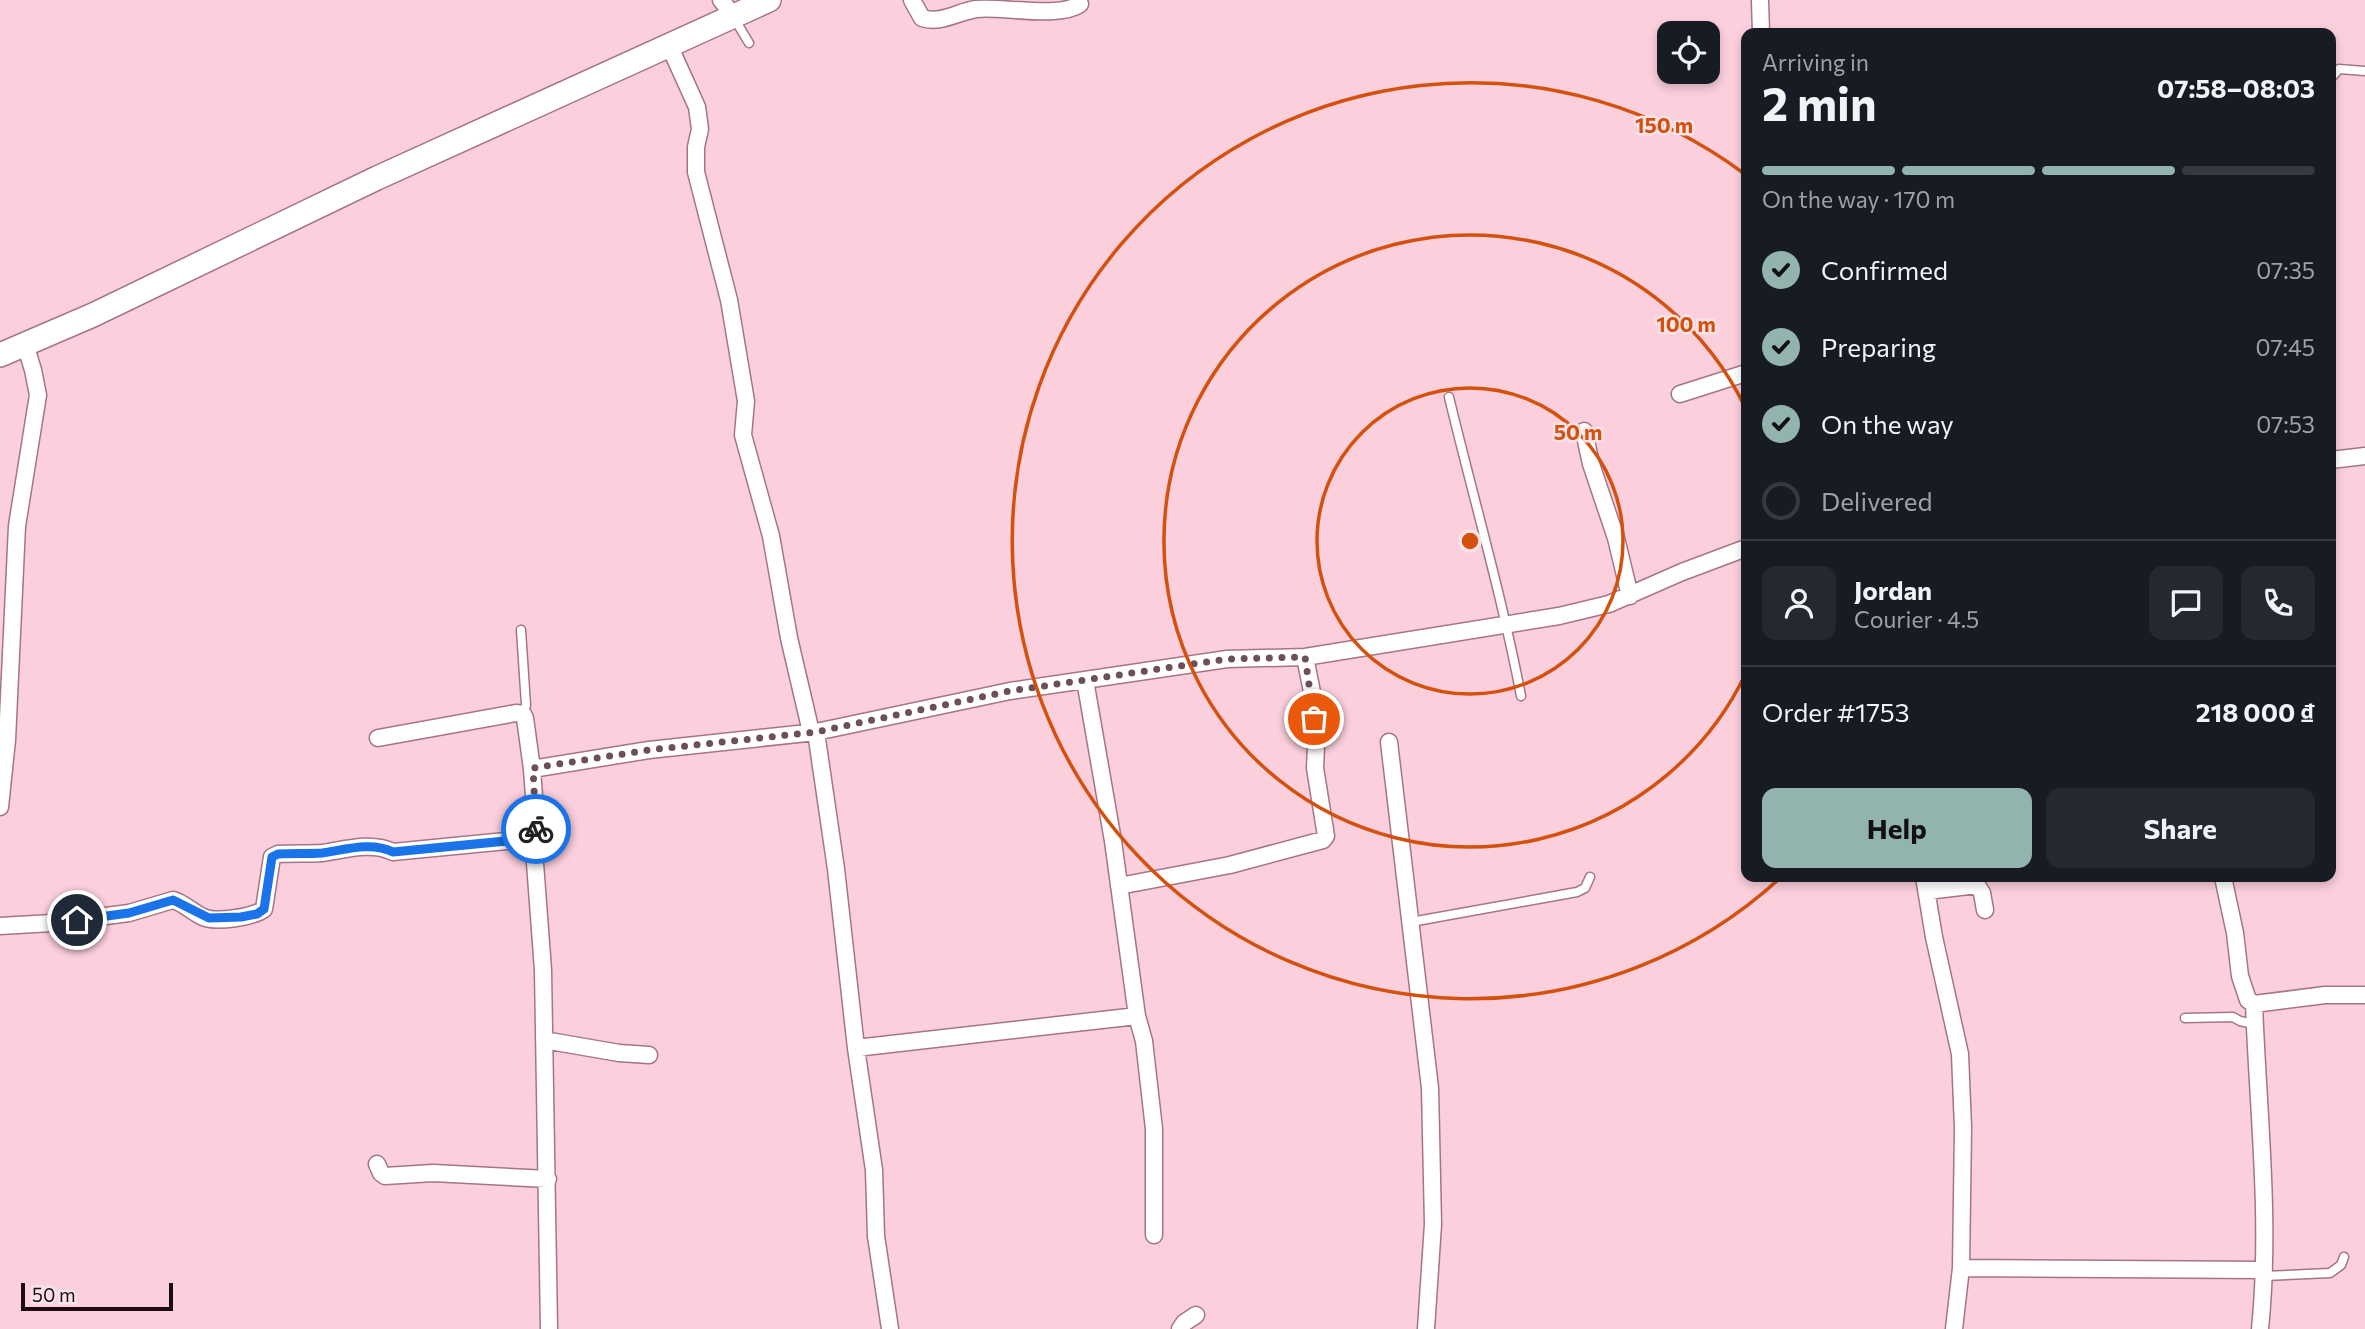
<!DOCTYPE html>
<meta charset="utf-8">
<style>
body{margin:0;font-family:Commissioner,sans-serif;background:#242831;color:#f1f3f6;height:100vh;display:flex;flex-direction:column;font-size:26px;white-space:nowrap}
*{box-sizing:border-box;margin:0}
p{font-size:23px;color:#9ea1a6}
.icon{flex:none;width:38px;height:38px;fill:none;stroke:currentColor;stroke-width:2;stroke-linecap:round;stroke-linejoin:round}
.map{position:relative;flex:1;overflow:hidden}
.details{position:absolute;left:1741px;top:28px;width:595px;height:854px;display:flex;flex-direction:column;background:#171b24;border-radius:14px;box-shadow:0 4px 10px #0003}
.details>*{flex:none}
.buttons{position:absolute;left:1657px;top:21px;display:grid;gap:14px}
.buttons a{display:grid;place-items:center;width:63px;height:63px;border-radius:14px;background:#171b24;box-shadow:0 4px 10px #0003;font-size:35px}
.scale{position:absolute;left:21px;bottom:18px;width:152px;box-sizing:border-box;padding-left:7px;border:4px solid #1d0b12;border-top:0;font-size:19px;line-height:24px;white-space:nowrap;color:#1d0b12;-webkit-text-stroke:5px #f9e3e9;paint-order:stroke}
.pin{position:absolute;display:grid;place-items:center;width:60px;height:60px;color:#fff;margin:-30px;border:4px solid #fff;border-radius:50%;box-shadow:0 2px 7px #0007}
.courier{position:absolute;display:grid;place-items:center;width:70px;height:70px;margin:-35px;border:5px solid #1a73e8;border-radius:50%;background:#fff;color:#222;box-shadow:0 2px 9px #0007}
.headline em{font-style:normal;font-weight:700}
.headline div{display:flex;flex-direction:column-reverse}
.headline{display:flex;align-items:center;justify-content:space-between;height:119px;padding:0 21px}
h1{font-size:46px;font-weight:700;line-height:52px}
.bar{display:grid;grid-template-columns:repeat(4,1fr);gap:10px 7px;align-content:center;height:84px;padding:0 21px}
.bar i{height:9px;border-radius:5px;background:#363941}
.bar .current{background:#93b3af}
.bar p{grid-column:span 4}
.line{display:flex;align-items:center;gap:18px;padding:0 21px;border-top:2px solid #363941}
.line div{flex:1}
.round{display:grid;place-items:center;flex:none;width:74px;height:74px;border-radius:14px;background:#242831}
ol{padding:0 21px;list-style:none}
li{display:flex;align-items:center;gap:21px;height:77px}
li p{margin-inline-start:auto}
li .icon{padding:7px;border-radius:50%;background:#93b3af;color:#111;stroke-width:4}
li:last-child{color:#9ea1a6}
li i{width:38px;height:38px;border:4px solid #363941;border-radius:50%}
.cta{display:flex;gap:14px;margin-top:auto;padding:14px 21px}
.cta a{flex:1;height:80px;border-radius:14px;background:#93b3af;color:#111;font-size:28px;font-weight:700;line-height:80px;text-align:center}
.cta a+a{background:#242831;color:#f1f3f6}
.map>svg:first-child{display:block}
</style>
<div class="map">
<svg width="2365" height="1329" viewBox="0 0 2365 1329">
<rect width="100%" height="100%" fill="#fbcfdc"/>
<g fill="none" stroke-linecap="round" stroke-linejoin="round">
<defs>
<path id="lane" d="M 734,18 L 749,43
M 2331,78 L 2339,69 L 2365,71
M 1449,397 C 1473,497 1502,596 1521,696
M 521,630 L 526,705 L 523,714
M 1411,922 L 1577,892 L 1585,888 L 1590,877
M 2185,1018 L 2233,1017 L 2240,1021 L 2254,1024
M 2264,1276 L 2330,1273 L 2341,1265 L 2344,1257"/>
<path id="street" d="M 721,0 L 733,15
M 912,0 L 922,18 C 941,24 957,12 976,9 C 1003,6 1059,19 1080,4
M 1760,0 L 1761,33
M 669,45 L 697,107 L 700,129 L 696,147 L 696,172 L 729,300 L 746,401 L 743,435 L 771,536 L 789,638 L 811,732
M 1680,394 L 1746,373
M 1584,431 L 1591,464 L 1616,538 L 1630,596
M 2331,460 L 2365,456
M 1085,680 L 1113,841 L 1137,1016 L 1144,1041 L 1154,1129 L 1154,1235
M 816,732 L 836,869 L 856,1048 L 874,1170 L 876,1236 L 890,1329
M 378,738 L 516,713 L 523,714 L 525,718 L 532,769 L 537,838 L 535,863 L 543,970 L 549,1329
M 1389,742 L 1430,1088 L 1433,1224 L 1426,1329
M 532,769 L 649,750 L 816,732 L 1010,691 L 1227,659 L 1305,657 L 1559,616 L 1609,604 L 1682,572 L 1746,548
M 0,807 L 7,740 L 17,526 L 38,395 L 33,370 L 25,344
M 1924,877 L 1934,937 L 1960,1054 L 1963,1128 L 1961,1268 L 1954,1329
M 2223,877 L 2235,933 L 2240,976 L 2248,1000 L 2254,1004 C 2258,1112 2271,1221 2260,1329
M 1119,886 L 1230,865 L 1323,840 L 1326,836 L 1315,768 L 1316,746 L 1312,692 L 1305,657
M 1927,891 L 1977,885 L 1982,893 L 1985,910
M 0,926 L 52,923 L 129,913 L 173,900 C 184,903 192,912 203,917 C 217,923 253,917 264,909 L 272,857 L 278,854 C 293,853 308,854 322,853 C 344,850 371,841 393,852 L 537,838
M 2254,1004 L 2325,995 L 2365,995
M 544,1040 L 619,1053 L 649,1055
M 856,1048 L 1137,1016
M 377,1164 L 381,1173 L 385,1176 L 433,1173 L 548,1179
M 1961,1268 L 2264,1270
M 1180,1329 L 1184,1323 L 1196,1315"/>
<path id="secondary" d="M 0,355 L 93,315 L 377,178 L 769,0"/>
</defs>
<use href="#lane" stroke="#a67585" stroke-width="11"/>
<use href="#street" stroke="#a67585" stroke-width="19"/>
<use href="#secondary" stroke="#a67585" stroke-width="26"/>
<use href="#lane" stroke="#fff" stroke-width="8"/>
<use href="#street" stroke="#fff" stroke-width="16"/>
<use href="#secondary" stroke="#fff" stroke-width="23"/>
</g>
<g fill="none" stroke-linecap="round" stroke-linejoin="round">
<path stroke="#6b5059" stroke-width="7" stroke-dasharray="0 12.6" d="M 536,829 L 533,768 L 649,750 L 816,732 L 1010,691 L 1227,659 L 1305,657 L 1314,719"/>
<path stroke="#1a73e8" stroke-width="9" d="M 77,920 L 129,913 L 173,900 L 209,918 L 241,917 L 257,914 L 264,909 L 272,857 L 278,854 C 293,853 308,854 322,853 C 344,850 371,841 393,852 L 537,838 L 536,829"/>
</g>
<g fill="none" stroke="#d4510d" stroke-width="3.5">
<circle cx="1470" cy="541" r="153"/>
<path d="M1746 673A306 306 0 1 1 1746 409"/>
<path d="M1779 879A458 458 0 1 1 1746 175"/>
</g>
<circle cx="1470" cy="541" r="10" fill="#d4510d" stroke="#f9e3e9" stroke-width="3.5"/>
<g font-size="21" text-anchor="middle" font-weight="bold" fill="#d4510d" stroke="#f9e3e9" stroke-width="5" stroke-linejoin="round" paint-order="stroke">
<text x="1664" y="133">150 m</text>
<text x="1686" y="332">100 m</text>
<text x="1578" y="440">50 m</text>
</g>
</svg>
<div class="buttons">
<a><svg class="icon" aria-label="locate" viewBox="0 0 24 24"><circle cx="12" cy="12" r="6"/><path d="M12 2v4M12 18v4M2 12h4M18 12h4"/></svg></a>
</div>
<div class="scale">50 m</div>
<div class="pin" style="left:1314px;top:719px;background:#ea580c"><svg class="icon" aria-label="bag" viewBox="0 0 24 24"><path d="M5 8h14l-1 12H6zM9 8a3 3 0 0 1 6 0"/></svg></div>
<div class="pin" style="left:77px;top:920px;background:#1f2937"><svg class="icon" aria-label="home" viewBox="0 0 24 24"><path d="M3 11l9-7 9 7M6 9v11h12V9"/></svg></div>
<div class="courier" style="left:536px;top:829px"><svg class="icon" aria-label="bike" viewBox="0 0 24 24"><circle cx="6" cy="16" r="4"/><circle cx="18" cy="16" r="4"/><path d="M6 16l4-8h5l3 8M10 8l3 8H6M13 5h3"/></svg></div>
<section class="details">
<div class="headline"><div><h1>2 min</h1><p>Arriving in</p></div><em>07:58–08:03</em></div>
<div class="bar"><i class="current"></i><i class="current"></i><i class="current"></i><i></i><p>On the way · 170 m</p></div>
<ol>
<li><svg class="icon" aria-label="check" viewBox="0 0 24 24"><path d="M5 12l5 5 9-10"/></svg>Confirmed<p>07:35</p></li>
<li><svg class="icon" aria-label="check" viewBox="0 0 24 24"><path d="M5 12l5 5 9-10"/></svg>Preparing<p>07:45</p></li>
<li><svg class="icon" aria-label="check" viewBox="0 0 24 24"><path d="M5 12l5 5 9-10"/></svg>On the way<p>07:53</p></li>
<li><i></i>Delivered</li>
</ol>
<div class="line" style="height:126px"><a class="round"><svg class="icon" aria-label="person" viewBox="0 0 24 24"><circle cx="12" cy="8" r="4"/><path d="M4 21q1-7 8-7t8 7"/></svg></a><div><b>Jordan</b><p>Courier · 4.5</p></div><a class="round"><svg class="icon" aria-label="chat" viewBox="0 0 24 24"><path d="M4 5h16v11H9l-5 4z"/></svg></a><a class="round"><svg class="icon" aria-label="phone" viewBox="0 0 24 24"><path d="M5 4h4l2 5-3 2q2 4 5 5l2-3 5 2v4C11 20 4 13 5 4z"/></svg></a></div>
<div class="line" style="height:91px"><div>Order #1753</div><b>218 000 ₫</b></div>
<div class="cta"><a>Help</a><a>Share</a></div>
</section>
</div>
